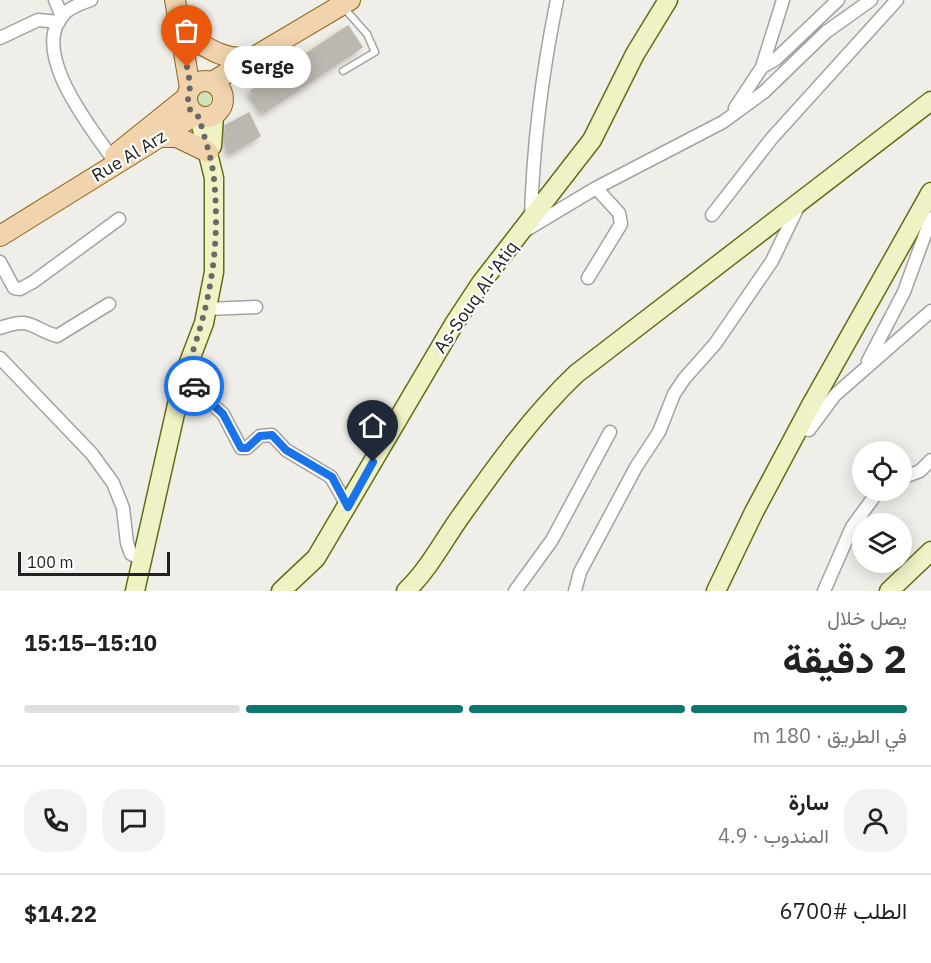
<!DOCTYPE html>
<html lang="ar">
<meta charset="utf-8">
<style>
body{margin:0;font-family:"IBM Plex Sans",Vazirmatn,sans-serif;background:#f2f2f2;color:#222;direction:rtl;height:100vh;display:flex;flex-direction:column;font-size:22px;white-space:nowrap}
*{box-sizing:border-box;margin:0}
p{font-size:20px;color:#767676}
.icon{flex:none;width:33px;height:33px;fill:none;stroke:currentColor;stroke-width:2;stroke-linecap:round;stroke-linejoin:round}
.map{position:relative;height:591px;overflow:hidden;direction:ltr}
.sheet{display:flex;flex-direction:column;background:#fff;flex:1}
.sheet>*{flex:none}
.controls{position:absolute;left:852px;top:441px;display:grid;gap:12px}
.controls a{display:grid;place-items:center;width:60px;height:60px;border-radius:50%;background:#fff;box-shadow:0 3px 15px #0003;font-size:30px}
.scale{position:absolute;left:18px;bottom:15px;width:152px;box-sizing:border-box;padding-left:6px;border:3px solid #212121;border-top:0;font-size:16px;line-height:21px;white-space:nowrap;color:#212121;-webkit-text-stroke:4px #fff;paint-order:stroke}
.pin{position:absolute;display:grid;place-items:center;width:51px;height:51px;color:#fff;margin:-62px -26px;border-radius:50% 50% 50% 0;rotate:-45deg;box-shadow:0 0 6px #0007}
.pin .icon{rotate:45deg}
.courier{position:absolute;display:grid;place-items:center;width:60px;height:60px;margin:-30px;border:4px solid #1a73e8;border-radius:50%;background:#fff;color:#222;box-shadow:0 2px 8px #0007}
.bubble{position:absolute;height:42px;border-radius:21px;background:#fff;box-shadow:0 3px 15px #0003;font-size:20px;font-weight:700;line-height:42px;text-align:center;direction:rtl}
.summary em{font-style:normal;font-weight:700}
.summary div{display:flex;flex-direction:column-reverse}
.summary{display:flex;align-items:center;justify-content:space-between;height:102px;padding:0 24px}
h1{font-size:39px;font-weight:700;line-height:45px}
.bar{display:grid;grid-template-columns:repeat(4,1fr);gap:9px 6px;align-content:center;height:72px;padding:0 24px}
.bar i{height:8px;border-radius:4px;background:#e0e0e0}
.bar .selected{background:#0f766e}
.bar p{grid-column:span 4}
.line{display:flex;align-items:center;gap:15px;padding:0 24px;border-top:2px solid #e0e0e0}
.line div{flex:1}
.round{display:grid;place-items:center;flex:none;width:63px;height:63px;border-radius:24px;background:#f2f2f2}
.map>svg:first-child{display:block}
</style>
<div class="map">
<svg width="931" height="591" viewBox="0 0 931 591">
<defs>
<filter id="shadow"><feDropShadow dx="-4.5" dy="4.5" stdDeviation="3" flood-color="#0004"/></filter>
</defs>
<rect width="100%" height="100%" fill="#f0eee9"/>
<path fill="#cce3b6" d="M193 98a9 9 0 1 1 18 0a9 9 0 1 1-18 0Z"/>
<path fill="#bdb7b2" stroke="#c0b5ad" stroke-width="1.5" filter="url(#shadow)" d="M 348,26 L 362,47 L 265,112 L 251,91 Z
M 249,113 L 260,136 L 231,153 L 225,126 Z"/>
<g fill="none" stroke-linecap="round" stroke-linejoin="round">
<defs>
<path id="lane" d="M 343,71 L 375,52 L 367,34 L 344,8"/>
<path id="street" d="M 55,0 L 62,17
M 91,0 C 82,3 73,6 66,12 C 26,48 91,128 112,158
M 783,0 L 762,67 L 776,59 L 838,0
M 0,38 L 38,20 L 59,22
M 735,108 L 762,67
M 712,215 L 772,138 L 897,0
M 531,218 C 533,144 542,73 557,0
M 526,230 L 596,188 L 723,122 L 764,92 L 826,32 L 871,0
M 0,262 L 14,288 L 20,289 L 33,282 L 119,219
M 588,278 L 621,224 L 619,213 L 596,188
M 207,309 L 256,307
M 0,328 C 32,316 30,328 57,336 L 109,304
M 0,358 L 92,454 L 113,483 L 123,508 L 127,543 L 131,554 L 143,560
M 868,361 L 904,292 L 931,218
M 183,378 L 223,414 L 241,448 L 247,448 L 260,436 L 272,435 L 286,450 L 331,477 L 348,507
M 799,428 L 809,430 L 835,395 L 931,311
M 902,478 L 920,471 L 931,460
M 515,591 L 552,540 L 610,432
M 575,591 L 580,572 L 636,467 L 659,432 L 674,394 L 684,379 L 715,344 L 772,261 L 799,205
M 824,591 L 852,527 L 879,490"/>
<path id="secondary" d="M 212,146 L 214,115
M 135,591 L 183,378 L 204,323 L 214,272 L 214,178 L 199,117
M 281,591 L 316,558 L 454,324 L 481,283 L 592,140 L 635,54 L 668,0
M 406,591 C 430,568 444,539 463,513 C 498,464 532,416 576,374 L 931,101
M 716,591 L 754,512 L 810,407 L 931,192
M 889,591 L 931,551"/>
<path id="primary" d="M 175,0 L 190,88
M 185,34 C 206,47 225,62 251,57
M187 99a18 18 0 1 1 36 0a18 18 0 1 1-36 0Z
M 212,82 L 350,0
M 160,137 L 177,137 L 208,152
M 115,155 L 186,98
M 0,236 L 195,115"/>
</defs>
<use href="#lane" stroke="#a2a2a2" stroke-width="9"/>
<use href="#street" stroke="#a2a2a2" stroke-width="15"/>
<use href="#secondary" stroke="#636d14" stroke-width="21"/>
<use href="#primary" stroke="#8b6314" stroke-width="22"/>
<use href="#lane" stroke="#fff" stroke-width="6"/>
<use href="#street" stroke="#fff" stroke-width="12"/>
<use href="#secondary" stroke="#f0f2c5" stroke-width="18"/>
<use href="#primary" stroke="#f1d4ad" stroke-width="20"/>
</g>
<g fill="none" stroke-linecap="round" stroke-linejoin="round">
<path stroke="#696967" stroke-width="6" stroke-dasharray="0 10.8" d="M 187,67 C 188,73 190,81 190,87 C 188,100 184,109 199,117 C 204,137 212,158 214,179 C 221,250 209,312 183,378 L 194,386"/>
<path stroke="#1a73e8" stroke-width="8" d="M 194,386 L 223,414 L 241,448 L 247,448 L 260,436 L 272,435 L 286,450 L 332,477 L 348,507 L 373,462"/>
</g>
<g text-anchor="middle" stroke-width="4.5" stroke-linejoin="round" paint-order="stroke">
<g font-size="18" fill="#212121" stroke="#fff">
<text transform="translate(129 156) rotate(-31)" y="6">Rue Al Arz</text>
<text transform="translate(476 297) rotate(-55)" y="6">As-Souq Al-'Atiq</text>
</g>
</g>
</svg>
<div class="controls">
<a><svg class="icon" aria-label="locate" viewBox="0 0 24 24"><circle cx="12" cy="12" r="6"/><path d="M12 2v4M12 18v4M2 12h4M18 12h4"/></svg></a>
<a><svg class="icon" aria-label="layers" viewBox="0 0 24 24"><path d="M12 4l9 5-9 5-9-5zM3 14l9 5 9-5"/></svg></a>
</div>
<div class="scale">100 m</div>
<div class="pin" style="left:187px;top:67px;background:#ea580c"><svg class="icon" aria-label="bag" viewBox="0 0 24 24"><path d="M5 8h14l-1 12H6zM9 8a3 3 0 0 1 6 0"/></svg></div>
<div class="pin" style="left:373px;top:462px;background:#1f2937"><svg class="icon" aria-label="home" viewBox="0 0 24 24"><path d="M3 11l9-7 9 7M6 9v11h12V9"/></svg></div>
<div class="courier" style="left:194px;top:386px"><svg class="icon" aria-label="car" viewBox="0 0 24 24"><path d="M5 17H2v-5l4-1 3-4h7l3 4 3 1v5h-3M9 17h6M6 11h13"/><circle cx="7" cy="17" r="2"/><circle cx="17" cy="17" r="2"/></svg></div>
<div class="bubble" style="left:224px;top:46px;width:87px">Serge</div>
</div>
<section class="sheet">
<div class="summary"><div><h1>2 دقيقة</h1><p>يصل خلال</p></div><em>15:10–15:15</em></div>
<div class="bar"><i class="selected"></i><i class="selected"></i><i class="selected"></i><i></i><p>في الطريق · 180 m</p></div>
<div class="line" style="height:108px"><a class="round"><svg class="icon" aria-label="person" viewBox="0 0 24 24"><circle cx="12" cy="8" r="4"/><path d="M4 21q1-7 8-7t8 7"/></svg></a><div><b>سارة</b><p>المندوب · 4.9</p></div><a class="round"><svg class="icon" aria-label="chat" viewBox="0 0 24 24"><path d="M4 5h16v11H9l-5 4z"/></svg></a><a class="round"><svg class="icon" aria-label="phone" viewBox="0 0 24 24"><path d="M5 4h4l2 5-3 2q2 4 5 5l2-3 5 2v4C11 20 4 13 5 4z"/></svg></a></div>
<div class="line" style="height:78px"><div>الطلب #6700</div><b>$14.22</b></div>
</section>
